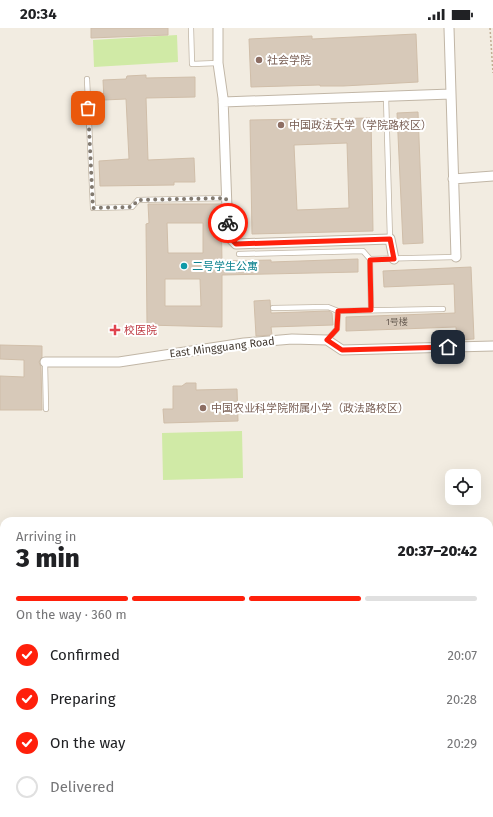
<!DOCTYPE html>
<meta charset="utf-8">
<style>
body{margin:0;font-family:"Fira Sans","Noto Sans SC",sans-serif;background:#f2f2f2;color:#202124;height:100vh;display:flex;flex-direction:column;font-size:15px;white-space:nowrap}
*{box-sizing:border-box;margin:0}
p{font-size:13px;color:#757577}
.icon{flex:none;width:22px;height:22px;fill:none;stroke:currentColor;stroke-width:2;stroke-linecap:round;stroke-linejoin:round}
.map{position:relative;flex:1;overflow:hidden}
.details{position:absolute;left:0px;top:489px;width:493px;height:300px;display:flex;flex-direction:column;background:#fff;border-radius:12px 12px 0 0;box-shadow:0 4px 16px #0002}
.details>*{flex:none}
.tools{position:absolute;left:445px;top:441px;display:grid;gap:8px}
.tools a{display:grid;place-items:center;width:36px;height:36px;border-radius:8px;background:#fff;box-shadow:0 4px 16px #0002;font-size:20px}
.pin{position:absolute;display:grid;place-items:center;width:34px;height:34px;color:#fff;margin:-17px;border-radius:8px;box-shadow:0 2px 6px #0006}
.courier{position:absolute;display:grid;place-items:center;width:40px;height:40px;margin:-20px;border:3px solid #ff200b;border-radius:50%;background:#fff;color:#222;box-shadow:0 1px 5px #0007}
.head em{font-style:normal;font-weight:800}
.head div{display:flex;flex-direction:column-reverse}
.head{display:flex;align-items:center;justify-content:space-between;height:68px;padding:0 16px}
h1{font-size:26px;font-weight:800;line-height:30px}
.bar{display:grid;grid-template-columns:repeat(4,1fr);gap:6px 4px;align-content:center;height:48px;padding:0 16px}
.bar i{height:5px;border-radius:3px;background:#e0e0e0}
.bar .active{background:#ff200b}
.bar p{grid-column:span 4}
ol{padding:0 16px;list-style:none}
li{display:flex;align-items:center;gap:12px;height:44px}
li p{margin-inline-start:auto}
li .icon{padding:4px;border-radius:50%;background:#ff200b;color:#fff;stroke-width:4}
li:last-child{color:#757577}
li i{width:22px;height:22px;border:2px solid #e0e0e0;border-radius:50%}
.status{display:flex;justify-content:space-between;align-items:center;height:28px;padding:0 20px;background:#fff;direction:ltr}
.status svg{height:11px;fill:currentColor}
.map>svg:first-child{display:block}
</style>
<div class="status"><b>20:34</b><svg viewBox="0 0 49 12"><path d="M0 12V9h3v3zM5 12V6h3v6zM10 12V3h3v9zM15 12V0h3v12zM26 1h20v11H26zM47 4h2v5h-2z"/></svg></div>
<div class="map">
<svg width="493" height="789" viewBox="0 0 493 789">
<rect width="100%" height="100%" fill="#f2ece1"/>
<path fill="#d0eaa6" d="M 177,7 L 178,34 L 94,39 L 93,12 Z
M 242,403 L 243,450 L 163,452 L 162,405 Z"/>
<path fill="#d7c9b9" stroke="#d0bea9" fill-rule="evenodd" d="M 91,0 L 168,0 L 168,7 L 91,10 Z
M 416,6 L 418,54 L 343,58 L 320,58 L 320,57 L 251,59 L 249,11 L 312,8 L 312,11 Z
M 146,47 L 146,50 L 195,49 L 195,69 L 146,70 L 148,132 L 194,130 L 195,154 L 174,154 L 174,157 L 100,158 L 99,133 L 129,131 L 126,71 L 104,72 L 103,52 L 126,51 L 127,48 Z
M 418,84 L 423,215 L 403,216 L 397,85 Z
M 371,90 L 373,203 L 252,206 L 250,92 ZM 347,115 L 349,180 L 297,182 L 294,117 Z
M 148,176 L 221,176 L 222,233 L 271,232 L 271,234 L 358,231 L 358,244 L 222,247 L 222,299 L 147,297 L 146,196 L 149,195 ZM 167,195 L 203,195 L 203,225 L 168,225 ZM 165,251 L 200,251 L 201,278 L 165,278 Z
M 471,239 L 474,311 L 457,312 L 456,299 L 346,303 L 346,289 L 455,285 L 454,256 L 384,259 L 383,243 Z
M 270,272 L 271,285 L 329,283 L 332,285 L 333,297 L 271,299 L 272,307 L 256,308 L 254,273 Z
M 0,317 L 42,318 L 42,329 L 39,334 L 41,339 L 42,382 L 0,382 L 0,348 L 24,349 L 24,332 L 0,331 Z
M 186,355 L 196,355 L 196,362 L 237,361 L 238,393 L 164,395 L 163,381 L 173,381 L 173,358 L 182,358 Z"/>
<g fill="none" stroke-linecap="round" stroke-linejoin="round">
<defs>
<path id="lane" d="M 191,0 L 192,36 L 218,35
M 87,51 L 93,180 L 132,179 L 138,172 L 226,170
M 386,69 L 390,211
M 239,226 L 363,223 L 370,231 L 371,282
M 370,231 L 456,229
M 273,280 L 328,279 L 338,283
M 327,312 L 337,301 L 338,283 L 443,281
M 45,334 L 46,381"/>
<path id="street" d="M 218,0 L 218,35 L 223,70 L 228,208 L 236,216 L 390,211 L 394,231
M 449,0 L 456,229
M 223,74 L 451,66
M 453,151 L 493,148
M 45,334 L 119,334 L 244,315 L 292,311 L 327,312 L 342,322 L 493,318"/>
</defs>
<use href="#lane" stroke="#c1b6a6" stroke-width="6"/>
<use href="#street" stroke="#c1b6a6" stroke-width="11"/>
<path stroke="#c1ae93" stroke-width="1.5" stroke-dasharray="2 2" stroke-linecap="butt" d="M 490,0 L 493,45"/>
<use href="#lane" stroke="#fff" stroke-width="4.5"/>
<use href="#street" stroke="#fff" stroke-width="9"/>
</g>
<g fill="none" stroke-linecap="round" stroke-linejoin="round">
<path stroke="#81796f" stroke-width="4" stroke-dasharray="0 7.2" d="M 88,80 L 93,180 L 132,179 L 138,172 L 226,170 L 228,195"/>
<path stroke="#ff200b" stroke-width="5" d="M 228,195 L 228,208 L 236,216 L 390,211 L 394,231 L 370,232 L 371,282 L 338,283 L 337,301 L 327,312 L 342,322 L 448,319"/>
</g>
<g fill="#8d6e63" stroke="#fff" stroke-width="1.5">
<circle cx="259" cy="32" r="4"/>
<circle cx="281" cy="97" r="4"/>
<circle cx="203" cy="380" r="4"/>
</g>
<circle fill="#0f9aa8" stroke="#fff" stroke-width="1.5" cx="184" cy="238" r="4"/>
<path fill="#e0444e" stroke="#fff" stroke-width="1.5" d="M113 296h4v4h4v4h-4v4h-4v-4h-4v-4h4z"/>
<g text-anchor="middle" stroke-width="4" stroke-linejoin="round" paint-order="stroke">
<g font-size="9" fill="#695e54">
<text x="397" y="297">1号楼</text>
</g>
<g font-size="11" fill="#785e54" stroke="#fff" text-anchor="start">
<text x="267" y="36">社会学院</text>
<text x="289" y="101">中国政法大学（学院路校区）</text>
<text x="211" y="384">中国农业科学院附属小学（政法路校区）</text>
</g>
<g font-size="11" fill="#0d838f" stroke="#fff" text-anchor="start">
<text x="192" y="242">二号学生公寓</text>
</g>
<g font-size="11" fill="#be3a42" stroke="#fff" text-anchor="start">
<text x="124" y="306">校医院</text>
</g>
<g font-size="11" fill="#443b32" stroke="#fff">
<text transform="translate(222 319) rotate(-7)" y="4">East Mingguang Road</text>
</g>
</g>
</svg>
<div class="tools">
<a><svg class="icon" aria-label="locate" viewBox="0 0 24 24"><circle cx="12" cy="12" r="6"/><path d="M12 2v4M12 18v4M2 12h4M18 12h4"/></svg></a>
</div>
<div class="pin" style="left:88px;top:80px;background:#ea580c"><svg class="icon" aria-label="bag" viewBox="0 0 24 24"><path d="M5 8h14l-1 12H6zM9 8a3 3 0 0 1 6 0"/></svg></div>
<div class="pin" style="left:448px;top:319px;background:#1f2937"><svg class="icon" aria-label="home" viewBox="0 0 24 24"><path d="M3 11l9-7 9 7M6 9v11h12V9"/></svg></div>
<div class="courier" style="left:228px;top:195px"><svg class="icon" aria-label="bike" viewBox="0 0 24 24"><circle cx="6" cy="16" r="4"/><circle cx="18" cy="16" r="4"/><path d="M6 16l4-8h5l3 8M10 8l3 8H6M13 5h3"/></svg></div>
<section class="details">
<div class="head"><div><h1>3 min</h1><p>Arriving in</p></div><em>20:37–20:42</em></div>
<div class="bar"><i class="active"></i><i class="active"></i><i class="active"></i><i></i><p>On the way · 360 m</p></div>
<ol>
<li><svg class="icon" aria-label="check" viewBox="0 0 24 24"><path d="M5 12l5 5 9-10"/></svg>Confirmed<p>20:07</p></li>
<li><svg class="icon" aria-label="check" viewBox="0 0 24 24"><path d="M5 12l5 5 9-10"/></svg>Preparing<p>20:28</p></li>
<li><svg class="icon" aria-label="check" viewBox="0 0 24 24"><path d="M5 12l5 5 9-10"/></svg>On the way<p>20:29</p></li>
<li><i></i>Delivered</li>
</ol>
</section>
</div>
